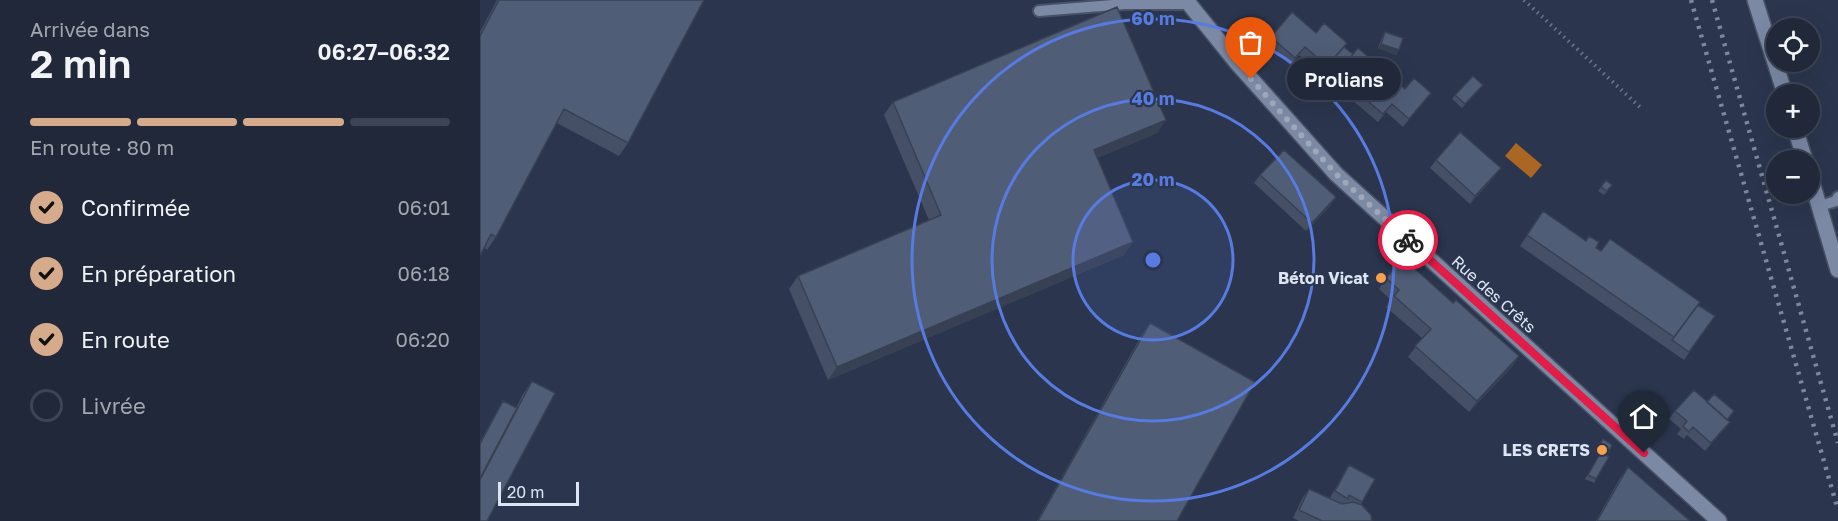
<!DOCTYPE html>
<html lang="fr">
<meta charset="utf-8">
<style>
body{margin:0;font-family:"Golos Text",sans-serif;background:#283042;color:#f1f3f6;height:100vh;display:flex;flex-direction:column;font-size:22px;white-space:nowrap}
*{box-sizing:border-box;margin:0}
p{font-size:20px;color:#a2a6af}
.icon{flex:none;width:33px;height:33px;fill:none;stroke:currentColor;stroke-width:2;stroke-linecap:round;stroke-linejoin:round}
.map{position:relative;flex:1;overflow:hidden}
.sheet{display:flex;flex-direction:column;background:#20283a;width:480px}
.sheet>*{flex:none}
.tools{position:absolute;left:1286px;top:18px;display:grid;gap:12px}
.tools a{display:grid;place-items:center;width:54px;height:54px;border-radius:50%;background:#20283a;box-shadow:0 6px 24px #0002,0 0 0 2px #3d4454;font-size:30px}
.scale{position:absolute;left:18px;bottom:15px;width:81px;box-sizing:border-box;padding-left:6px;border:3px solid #dde5f4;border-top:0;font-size:16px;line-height:21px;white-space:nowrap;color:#dde5f4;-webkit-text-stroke:4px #2b364e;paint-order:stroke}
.pin{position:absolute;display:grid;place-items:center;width:51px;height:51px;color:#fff;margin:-62px -26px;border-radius:50% 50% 50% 0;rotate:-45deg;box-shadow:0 0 6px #0007}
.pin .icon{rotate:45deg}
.courier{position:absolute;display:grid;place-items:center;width:60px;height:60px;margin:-30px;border:4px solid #e11d48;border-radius:50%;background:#fff;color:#222;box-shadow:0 2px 8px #0007}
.bubble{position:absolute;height:42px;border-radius:21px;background:#20283a;box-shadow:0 6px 24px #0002,0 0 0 2px #3d4454;font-size:20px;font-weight:600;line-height:42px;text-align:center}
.head em{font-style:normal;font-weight:600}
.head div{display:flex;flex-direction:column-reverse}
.head{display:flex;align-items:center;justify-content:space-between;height:102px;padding:0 30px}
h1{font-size:39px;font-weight:600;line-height:45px}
.bar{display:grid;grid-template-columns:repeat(4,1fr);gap:9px 6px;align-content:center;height:72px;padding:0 30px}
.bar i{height:8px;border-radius:4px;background:#3d4454}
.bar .active{background:#d6ab8b}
.bar p{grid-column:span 4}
ol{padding:0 30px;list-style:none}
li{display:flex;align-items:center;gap:18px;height:66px}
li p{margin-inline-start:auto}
li .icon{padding:6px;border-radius:50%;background:#d6ab8b;color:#111;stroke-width:4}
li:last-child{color:#a2a6af}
li i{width:33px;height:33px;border:3px solid #3d4454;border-radius:50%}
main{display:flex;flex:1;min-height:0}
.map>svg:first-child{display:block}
</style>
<main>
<section class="sheet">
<div class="head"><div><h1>2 min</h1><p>Arrivée dans</p></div><em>06:27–06:32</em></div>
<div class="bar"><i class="active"></i><i class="active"></i><i class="active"></i><i></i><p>En route · 80 m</p></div>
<ol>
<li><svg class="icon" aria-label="check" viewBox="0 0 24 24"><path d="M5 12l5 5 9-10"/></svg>Confirmée<p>06:01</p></li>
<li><svg class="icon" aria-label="check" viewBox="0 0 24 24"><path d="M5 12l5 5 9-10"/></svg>En préparation<p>06:18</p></li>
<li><svg class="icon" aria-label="check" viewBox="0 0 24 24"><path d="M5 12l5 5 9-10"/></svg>En route<p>06:20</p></li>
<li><i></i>Livrée</li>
</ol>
</section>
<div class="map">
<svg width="1358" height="521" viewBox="0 0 1358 521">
<rect width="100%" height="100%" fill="#2b364e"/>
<path fill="#ac6623" d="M 1036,143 L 1062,165 L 1051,178 L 1025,156 Z"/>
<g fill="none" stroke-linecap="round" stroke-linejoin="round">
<defs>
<path id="lane" d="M 559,11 L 645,4 L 709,4
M 1340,206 L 1356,201 L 1358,197"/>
<path id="street" d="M 1275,0 L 1305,94
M 1315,128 L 1325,160
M 1329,172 L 1358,270"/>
<path id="secondary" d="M 706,0 L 757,63 L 856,174 L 1239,521"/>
</defs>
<use href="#lane" stroke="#485165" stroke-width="14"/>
<use href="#street" stroke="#485165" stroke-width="18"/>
<use href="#secondary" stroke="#485165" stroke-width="18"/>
<path stroke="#6d778c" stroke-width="4" stroke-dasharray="1.5 4.5" stroke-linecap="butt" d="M 1044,0 L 1161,108"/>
<use href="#lane" stroke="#7b89a5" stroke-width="10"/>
<use href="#street" stroke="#7b89a5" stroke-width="15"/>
<use href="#secondary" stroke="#7b89a5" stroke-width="15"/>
<path stroke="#7e879b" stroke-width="4.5" stroke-dasharray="3 6" stroke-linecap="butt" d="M 1211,0 L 1358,510
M 1232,0 L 1358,443"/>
</g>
<path fill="#455066" d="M 17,0 L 224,0 L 148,143 L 139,156 L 77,123 L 16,237 L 7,250 L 4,248 L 0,256 L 0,32 Z
M 905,32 L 919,50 L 916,55 L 898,48 L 902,37 Z
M 836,33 L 864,47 L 873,54 L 917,82 L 925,89 L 951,93 L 923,127 L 906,112 L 898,122 L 819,55 L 810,65 L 785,44 L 791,37 Z
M 1003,85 L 982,108 L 972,99 L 975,95 Z
M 413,102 L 677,133 L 617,158 L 644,255 L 348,380 L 309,289 L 318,276 L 449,220 L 404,115 Z
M 956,160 L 1015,176 L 990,204 L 950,168 Z
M 780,175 L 851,205 L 826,231 L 774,183 Z
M 1126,180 L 1129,189 L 1124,195 L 1118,191 Z
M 1063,211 L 1121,251 L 1218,305 L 1235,316 L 1204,360 L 1040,246 Z
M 906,278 L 973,303 L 1039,356 L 1032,367 L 989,412 L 928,357 L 942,338 L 906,307 L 911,300 L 899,289 Z
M 670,323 L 697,521 L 557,521 L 661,336 Z
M 52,381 L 0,521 L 0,442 L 18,409 L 23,401 L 36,408 L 43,394 Z
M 1227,402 L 1254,411 L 1247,420 L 1250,422 L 1244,430 L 1225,451 L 1207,435 L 1204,439 L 1197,434 L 1201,429 L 1189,419 L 1195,411 Z
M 1123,439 L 1128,453 L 1116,479 L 1114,483 L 1105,479 L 1120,454 L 1115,452 Z
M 869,465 L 895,479 L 881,504 L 892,521 L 819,521 L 813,518 L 823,497 L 829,489 L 850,498 L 864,473 Z
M 1148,467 L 1209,521 L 1116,521 L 1140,478 Z"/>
<path fill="#384153" d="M 901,44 L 919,50 L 916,55 L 898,48 Z
M 951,93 L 945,101 L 923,127 L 929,119 Z
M 686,120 L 677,133 L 605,163 L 614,150 Z
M 1021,168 L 1015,176 L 990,204 L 995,196 Z
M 856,197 L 851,205 L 826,231 L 832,223 Z
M 653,242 L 644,255 L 348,380 L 357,367 Z
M 1039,356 L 1032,367 L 989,412 L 997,401 Z
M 1250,422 L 1244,430 L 1225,451 L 1231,443 Z"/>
<path fill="#505d77" stroke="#384153" stroke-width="1.5" d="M 19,0 L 224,0 L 148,143 L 84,109 L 16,237 L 11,234 L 0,256 L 0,36 Z
M 637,7 L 686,120 L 614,150 L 653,242 L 357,367 L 318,276 L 461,215 L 413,102 Z
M 812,12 L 836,33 L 844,23 L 867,43 L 847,66 L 825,47 L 815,58 L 791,37 Z
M 905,32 L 923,38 L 919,50 L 901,44 Z
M 864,47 L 873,54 L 853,77 L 844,69 Z
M 878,48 L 925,89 L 934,78 L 951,93 L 929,119 L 912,104 L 903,114 L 856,74 Z
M 908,68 L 920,78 L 917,81 L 905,71 Z
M 993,76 L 1003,85 L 985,104 L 975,95 Z
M 980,132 L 1021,168 L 995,196 L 956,160 Z
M 804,150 L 856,197 L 832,223 L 780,175 Z
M 1126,180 L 1132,185 L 1127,191 L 1121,187 Z
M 1063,211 L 1106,241 L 1109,236 L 1119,242 L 1116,248 L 1121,251 L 1130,239 L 1220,302 L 1194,337 L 1047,235 Z
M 923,258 L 973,303 L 976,300 L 1039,356 L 997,401 L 935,346 L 951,329 L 914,296 L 919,290 L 906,278 Z
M 1218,305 L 1235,316 L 1209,352 L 1192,340 Z
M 670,323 L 775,382 L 697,521 L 558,521 Z
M 52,381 L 75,393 L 7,521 L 0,521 L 0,480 Z
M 1214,390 L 1250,422 L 1231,443 L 1213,427 L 1209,432 L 1203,426 L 1207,421 L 1195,411 Z
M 1234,394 L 1254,411 L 1247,420 L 1227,402 Z
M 23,401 L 37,408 L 0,478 L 0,444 Z
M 1123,439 L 1132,445 L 1128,453 L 1118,448 Z
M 1121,452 L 1129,457 L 1116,479 L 1108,475 Z
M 869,465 L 895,479 L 882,502 L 869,495 L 868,499 L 855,491 Z
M 1148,467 L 1209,520 L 1209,521 L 1117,521 Z
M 829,489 L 862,504 L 873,502 L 882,505 L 891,515 L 892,521 L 842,521 L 819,510 Z"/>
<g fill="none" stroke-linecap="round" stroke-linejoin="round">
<path stroke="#9fa8ba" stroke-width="6" stroke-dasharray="0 10.8" d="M 771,79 L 856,174 L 928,240"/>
<path stroke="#e11d48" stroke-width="8" d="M 928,240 L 1164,453"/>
</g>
<circle cx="673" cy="260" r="80" fill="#577be0" fill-opacity=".12"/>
<g fill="none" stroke="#577be0" stroke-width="3">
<circle cx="673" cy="260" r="80"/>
<circle cx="673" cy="260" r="161"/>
<circle cx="673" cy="260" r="241"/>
</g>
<g fill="#fa9f4e" stroke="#2b364e" stroke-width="2">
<circle cx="901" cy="278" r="6"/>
<circle cx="1122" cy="450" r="6"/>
</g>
<g text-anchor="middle" stroke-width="4.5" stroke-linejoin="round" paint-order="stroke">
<g font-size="16" font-weight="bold" fill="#dde5f4" stroke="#2b364e" text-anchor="end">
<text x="889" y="284">Béton Vicat</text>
<text x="1110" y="456">LES CRETS</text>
</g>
<g font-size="16" fill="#dde5f4" stroke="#2b364e">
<text transform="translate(1014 294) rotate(42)" y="6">Rue des Crêts</text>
</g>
</g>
<circle cx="673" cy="260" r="9" fill="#577be0" stroke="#2b364e" stroke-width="3"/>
<g font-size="18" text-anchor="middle" font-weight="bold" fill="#577be0" stroke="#2b364e" stroke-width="4.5" stroke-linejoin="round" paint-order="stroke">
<text x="673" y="25">60 m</text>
<text x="673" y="105">40 m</text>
<text x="673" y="186">20 m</text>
</g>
</svg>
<div class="tools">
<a><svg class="icon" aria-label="locate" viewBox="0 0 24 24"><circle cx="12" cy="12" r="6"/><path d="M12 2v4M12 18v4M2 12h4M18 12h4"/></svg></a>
<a>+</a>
<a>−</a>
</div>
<div class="scale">20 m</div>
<div class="pin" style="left:771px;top:79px;background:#ea580c"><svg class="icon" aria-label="bag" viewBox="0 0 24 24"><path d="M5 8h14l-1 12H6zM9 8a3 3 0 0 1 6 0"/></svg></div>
<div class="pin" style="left:1164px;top:453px;background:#1f2937"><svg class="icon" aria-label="home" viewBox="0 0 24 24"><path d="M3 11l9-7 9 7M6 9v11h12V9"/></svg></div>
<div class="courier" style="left:928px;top:240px"><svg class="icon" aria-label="bike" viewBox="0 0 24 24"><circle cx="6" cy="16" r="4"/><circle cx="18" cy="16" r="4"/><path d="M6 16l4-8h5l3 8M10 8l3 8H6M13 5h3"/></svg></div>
<div class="bubble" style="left:807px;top:58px;width:114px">Prolians</div>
</div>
</main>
